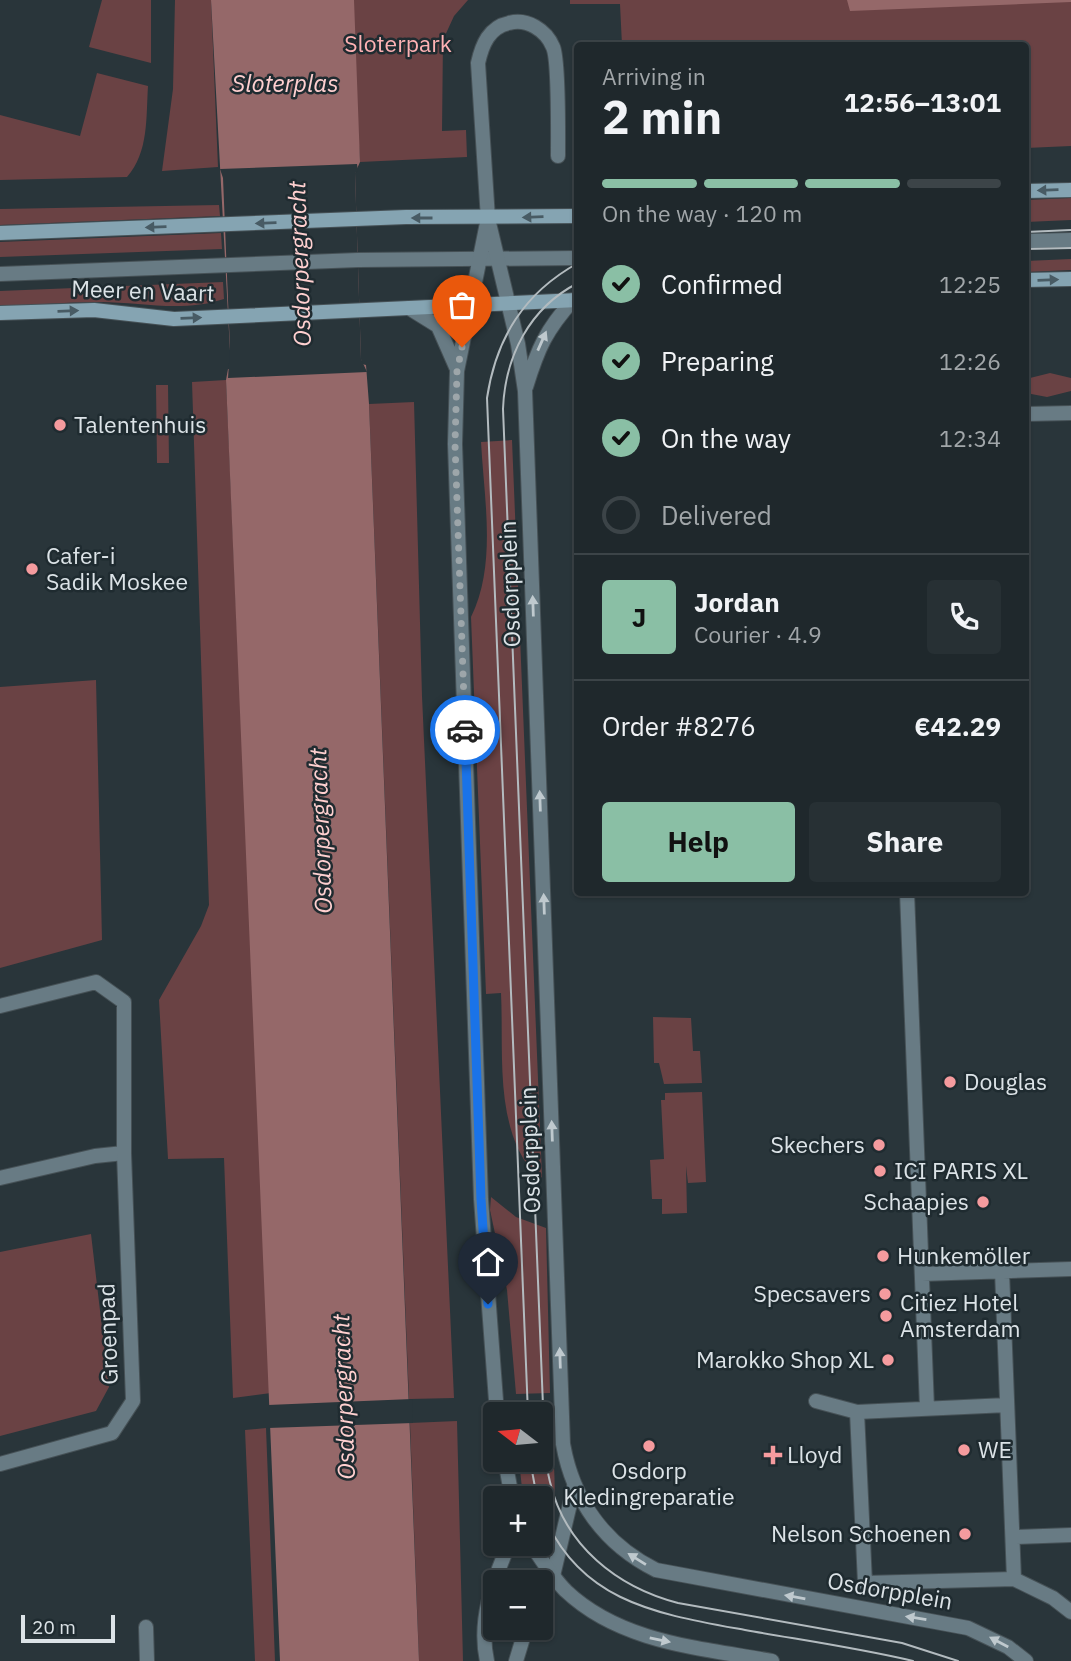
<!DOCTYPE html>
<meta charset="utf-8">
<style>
body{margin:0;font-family:"IBM Plex Sans",sans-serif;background:#273034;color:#f1f3f6;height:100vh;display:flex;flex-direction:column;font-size:26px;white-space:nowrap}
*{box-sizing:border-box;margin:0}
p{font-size:23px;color:#a1a6a9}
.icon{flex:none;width:38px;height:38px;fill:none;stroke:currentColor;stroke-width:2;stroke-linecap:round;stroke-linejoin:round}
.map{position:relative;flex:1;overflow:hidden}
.details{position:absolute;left:574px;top:42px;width:455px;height:854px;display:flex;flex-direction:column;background:#1f282c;border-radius:7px;box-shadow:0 2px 5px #0004,0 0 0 2px #3c4448}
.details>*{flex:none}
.needle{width:46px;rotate:286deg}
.tools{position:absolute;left:483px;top:1402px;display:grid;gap:14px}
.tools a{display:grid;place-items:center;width:70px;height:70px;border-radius:7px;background:#1f282c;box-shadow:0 2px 5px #0004,0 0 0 2px #3c4448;font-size:35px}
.scale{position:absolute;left:21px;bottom:18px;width:94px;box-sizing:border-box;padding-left:7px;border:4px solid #dce3e7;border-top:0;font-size:19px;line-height:24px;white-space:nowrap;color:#dce3e7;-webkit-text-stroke:5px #1f2b30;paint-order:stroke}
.pin{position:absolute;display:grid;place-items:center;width:60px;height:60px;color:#fff;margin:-72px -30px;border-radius:50% 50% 50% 0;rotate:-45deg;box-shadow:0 0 7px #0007}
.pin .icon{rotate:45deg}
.courier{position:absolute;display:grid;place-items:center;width:70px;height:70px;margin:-35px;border:5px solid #1a73e8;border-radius:50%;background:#fff;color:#222;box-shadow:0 2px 9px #0007}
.summary em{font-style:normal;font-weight:700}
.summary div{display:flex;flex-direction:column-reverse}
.summary{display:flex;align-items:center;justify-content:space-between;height:119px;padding:0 28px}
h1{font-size:46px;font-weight:700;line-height:52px}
.bar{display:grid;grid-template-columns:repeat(4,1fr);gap:10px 7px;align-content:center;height:84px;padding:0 28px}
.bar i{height:9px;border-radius:5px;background:#3c4448}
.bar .current{background:#8abfa5}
.bar p{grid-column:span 4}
.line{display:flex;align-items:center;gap:18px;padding:0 28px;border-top:2px solid #3c4448}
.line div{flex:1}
.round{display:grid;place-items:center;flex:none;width:74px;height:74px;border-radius:7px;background:#273034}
ol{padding:0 28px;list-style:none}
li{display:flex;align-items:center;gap:21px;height:77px}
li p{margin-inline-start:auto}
li .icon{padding:7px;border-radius:50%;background:#8abfa5;color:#111;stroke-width:4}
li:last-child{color:#a1a6a9}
li i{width:38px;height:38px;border:4px solid #3c4448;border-radius:50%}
.action{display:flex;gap:14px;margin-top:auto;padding:14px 28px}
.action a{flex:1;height:80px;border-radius:7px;background:#8abfa5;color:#111;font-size:28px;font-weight:700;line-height:80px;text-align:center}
.action a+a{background:#273034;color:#f1f3f6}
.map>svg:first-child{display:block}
</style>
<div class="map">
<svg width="1071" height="1661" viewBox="0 0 1071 1661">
<rect width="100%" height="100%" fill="#29353a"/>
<path fill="#6a4244" d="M 102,0 L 151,0 L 151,63 L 89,47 Z
M 175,0 L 211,0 L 218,167 L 162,171 L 173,89 Z
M 350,0 L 468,0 L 454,16 L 443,40 L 442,131 L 466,130 L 467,157 L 360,162 Z
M 570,0 L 1071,0 L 1071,146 L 1026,148 L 1026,46 L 622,45 L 620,4 L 570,4 Z
M 97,73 L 148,86 C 146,117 149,152 127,177 L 0,180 L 0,115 L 80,136 Z
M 1071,198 L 1071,220 L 1026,222 L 1026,200 Z
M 219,205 L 220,216 L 0,225 L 0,209 Z
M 221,233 L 222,249 L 0,257 L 0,242 Z
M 1071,259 L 1071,270 L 1026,272 L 1026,261 Z
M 223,282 L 224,299 C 181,313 143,302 99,302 C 66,302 33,305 0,306 L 0,291 Z
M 1050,373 L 1071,378 L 1071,391 L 1047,397 L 1026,393 L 1026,379 Z
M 226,380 L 271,1393 L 233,1398 L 224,1158 L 168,1159 L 159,1000 L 201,926 L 209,905 L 192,382 Z
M 156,385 L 168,385 L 169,463 L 157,463 Z
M 414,402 L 422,696 L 454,1398 L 409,1399 L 369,404 Z
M 512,440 L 542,1177 L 539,1179 C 493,1133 504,1054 501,993 L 486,994 L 471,617 C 497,564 484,499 481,442 Z
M 96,680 L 102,940 L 0,968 L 0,687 Z
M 653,1017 L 691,1018 L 693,1051 L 700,1051 L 702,1083 L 664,1084 L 659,1063 L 654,1063 Z
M 702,1092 L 706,1182 L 688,1183 L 686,1166 L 687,1213 L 662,1214 L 662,1199 L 652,1199 L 650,1160 L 664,1159 L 661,1100 L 665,1100 L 665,1093 Z
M 491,1197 L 516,1217 L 546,1228 L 550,1393 L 516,1394 L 507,1290 L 490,1210 Z
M 91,1234 L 109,1387 L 96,1411 L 0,1436 L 0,1252 Z
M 457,1421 L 463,1661 L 419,1661 L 410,1423 Z
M 541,1421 L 551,1421 C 552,1450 562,1515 544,1537 L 541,1536 L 541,1498 L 523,1498 L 519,1460 L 541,1460 Z
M 266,1428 L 275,1661 L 255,1661 L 245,1430 Z"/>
<path fill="#956869" d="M 211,0 L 354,0 L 360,162 L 355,173 L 361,359 L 362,364 L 366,365 L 369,404 L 419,1661 L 280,1661 L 226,380 L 228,369 L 231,369 Z
M 847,0 L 1071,0 L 1071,2 L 850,11 Z"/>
<path fill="#29353a" d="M 357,164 L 358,171 L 355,173 L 361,359 L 367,372 L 228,378 L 230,349 L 223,178 L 220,169 Z
M 412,1399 L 413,1423 L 268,1428 L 268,1405 Z"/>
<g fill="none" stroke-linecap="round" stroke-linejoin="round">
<defs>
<path id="service" d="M 488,219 L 478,63 C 482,45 489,27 509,23 C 527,18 546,30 553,47 C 559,60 558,135 558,156
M 1026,241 L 1071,240
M 0,274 L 358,260 L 578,258
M 0,1178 L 95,1156 L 124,1153"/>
<path id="pedestrian" d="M 1026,414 L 1071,413
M 907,892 L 927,1408
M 1002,1271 L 1014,1579
M 922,1274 L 1071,1269
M 816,1401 L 857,1412
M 1007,1405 L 857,1412 L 865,1583 L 1014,1579 L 1053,1598 L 1071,1612
M 1013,1537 L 1071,1535"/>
<path id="minor" d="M 0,1006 L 96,982 L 124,1002 L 124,1153 L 133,1401 L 112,1433 L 0,1464
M 541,1596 L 553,1576 L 574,1487
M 146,1627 L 147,1661
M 487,1661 C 478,1620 493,1581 509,1544
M 516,1661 L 526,1628"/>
<path id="tertiary" d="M 488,219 L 518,344 L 525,391 L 563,1444 C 573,1500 604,1544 656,1570 L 968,1628 L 1008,1647 L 1026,1661
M 487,223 L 457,371 L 455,444 L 481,1199 L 497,1414
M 409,308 L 438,326 L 456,367
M 526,387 C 538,348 546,330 573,300
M 505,1460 L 512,1498
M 531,1544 C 542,1560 552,1577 566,1591 C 621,1643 701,1648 772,1661"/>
<path id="secondary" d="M 1026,191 L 1071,190
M 0,233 L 406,217 L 578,216
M 1026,280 L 1071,279
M 0,313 L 94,310 L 174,319 L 578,300"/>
</defs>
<use href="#service" stroke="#465156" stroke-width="16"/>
<use href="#pedestrian" stroke="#465156" stroke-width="16"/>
<use href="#minor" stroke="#465156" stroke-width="16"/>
<use href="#tertiary" stroke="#465156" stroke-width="16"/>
<use href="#secondary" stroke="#465156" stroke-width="16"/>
<use href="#service" stroke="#687b84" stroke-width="14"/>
<use href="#pedestrian" stroke="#687b84" stroke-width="14"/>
<use href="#minor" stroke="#687b84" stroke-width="14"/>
<use href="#tertiary" stroke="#687b84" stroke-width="14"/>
<use href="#secondary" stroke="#85a4b2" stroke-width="14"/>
<path stroke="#b3bbbf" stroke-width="2" d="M 1026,232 L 1071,230
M 1026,249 L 1071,248
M 578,283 C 529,308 505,357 503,409 L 543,1406 C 544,1431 544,1458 550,1482 C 565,1546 617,1587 678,1603 L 902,1643 L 958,1661
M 528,1414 L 487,398 C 496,338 524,293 578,263
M 530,1460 L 537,1498
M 541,1508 C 576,1602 657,1614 745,1630 C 801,1640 858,1648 913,1661"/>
</g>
<defs><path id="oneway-solid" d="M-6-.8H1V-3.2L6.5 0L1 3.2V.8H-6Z" transform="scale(1.75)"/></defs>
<g fill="#485b64">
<use href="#oneway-solid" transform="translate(1048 190) rotate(178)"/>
<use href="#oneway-solid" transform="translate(533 217) rotate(178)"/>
<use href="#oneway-solid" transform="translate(422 218) rotate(-180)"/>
<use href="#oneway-solid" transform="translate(266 223) rotate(178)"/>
<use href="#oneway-solid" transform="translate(156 227) rotate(178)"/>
<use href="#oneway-solid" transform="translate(1048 280) rotate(-2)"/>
<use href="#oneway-solid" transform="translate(68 311) rotate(-2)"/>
<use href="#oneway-solid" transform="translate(191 318) rotate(-2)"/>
</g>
<g fill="#bfc9ce">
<use href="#oneway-solid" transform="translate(542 341) rotate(-66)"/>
<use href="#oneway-solid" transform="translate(533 606) rotate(-92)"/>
<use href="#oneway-solid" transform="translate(540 801) rotate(-92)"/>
<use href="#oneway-solid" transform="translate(544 904) rotate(-92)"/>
<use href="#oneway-solid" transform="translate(552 1131) rotate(-92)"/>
<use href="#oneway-solid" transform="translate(560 1358) rotate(-92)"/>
<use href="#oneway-solid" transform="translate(637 1559) rotate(-148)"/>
<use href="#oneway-solid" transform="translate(795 1597) rotate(-170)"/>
<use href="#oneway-solid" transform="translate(916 1618) rotate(-171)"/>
<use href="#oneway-solid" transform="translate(660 1640) rotate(12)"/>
<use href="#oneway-solid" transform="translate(999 1642) rotate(-152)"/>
</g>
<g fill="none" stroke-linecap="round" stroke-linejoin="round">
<path stroke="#9da6aa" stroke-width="7" stroke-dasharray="0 12.6" d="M 462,347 L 457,371 L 455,444 L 465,730"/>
<path stroke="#1a73e8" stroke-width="9" d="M 465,730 L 481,1199 L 488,1304"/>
</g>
<g fill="#f59b9e" stroke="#1f2b30" stroke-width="2.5">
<circle cx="60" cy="425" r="7"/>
<circle cx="32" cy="569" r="7"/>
<circle cx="950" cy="1082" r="7"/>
<circle cx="879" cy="1145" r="7"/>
<circle cx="880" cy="1171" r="7"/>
<circle cx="983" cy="1202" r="7"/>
<circle cx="883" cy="1256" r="7"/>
<circle cx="885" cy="1294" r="7"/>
<circle cx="886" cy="1316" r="7"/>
<circle cx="888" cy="1360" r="7"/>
<circle cx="649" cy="1446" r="7"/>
<circle cx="964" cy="1450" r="7"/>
<path d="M769.5 1444.5h7v7h7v7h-7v7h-7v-7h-7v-7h7z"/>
<circle cx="965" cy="1534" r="7"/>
</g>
<g text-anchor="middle" stroke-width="5" stroke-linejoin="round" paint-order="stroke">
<g font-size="23" fill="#feb2b4" stroke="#1f2b30">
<text x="398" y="52">Sloterpark</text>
</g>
<g font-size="23" fill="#dce3e7" stroke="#1f2b30">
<text transform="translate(143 291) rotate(2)" y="8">Meer en Vaart</text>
<text transform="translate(510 584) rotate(-92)" y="8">Osdorpplein</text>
<text transform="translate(530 1150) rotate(-92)" y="8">Osdorpplein</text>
<text transform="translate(108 1334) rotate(-92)" y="8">Groenpad</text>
<text transform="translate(890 1591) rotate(10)" y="8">Osdorpplein</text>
</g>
<g font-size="23" fill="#dce3e7" stroke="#1f2b30" text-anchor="start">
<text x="74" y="433">Talentenhuis</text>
<text x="46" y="564">Cafer-i<tspan x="46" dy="26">Sadik Moskee</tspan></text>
<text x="964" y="1090">Douglas</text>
<text x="865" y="1153" text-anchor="end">Skechers</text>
<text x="894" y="1179">ICI PARIS XL</text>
<text x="969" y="1210" text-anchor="end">Schaapjes</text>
<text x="897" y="1264">Hunkemöller</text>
<text x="871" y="1302" text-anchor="end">Specsavers</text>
<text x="900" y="1311">Citiez Hotel<tspan x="900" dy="26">Amsterdam</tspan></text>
<text x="874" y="1368" text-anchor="end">Marokko Shop XL</text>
<text x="978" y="1458">WE</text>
<text x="787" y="1463">Lloyd</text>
<text x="649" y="1479" text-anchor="middle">Osdorp<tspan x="649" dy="26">Kledingreparatie</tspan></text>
<text x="951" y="1542" text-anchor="end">Nelson Schoenen</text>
</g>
<g font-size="24" font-style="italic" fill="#ffd0d0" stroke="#1f2b30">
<text x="285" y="92">Sloterplas</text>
<text transform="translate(300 264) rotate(-92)" y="8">Osdorpergracht</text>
<text transform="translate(321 831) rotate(-92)" y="8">Osdorpergracht</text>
<text transform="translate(344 1397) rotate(-92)" y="8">Osdorpergracht</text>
</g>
</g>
</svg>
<div class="tools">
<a><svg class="needle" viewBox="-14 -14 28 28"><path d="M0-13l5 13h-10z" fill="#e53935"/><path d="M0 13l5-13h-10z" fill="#a1a6a9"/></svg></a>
<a>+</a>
<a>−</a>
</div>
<div class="scale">20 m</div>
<div class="pin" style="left:462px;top:347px;background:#ea580c"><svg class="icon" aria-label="bag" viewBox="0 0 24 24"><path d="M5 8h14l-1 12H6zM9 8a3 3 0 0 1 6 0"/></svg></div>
<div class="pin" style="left:488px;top:1304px;background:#1f2937"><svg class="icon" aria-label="home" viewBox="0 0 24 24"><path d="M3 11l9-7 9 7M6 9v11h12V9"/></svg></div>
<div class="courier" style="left:465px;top:730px"><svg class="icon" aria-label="car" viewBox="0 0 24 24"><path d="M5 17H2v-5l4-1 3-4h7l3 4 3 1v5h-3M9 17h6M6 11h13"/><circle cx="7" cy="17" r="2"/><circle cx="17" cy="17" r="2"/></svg></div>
<section class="details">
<div class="summary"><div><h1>2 min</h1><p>Arriving in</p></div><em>12:56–13:01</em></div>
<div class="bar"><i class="current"></i><i class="current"></i><i class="current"></i><i></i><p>On the way · 120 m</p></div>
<ol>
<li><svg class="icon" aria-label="check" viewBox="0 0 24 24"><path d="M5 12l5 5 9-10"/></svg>Confirmed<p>12:25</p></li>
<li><svg class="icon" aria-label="check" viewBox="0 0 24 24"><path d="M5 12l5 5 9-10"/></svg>Preparing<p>12:26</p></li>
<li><svg class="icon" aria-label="check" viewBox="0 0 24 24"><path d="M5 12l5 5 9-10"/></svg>On the way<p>12:34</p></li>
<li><i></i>Delivered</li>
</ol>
<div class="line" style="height:126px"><b class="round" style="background:#8abfa5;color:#111">J</b><div><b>Jordan</b><p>Courier · 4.9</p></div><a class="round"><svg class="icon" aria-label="phone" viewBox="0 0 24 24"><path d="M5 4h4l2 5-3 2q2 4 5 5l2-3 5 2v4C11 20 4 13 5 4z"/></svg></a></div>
<div class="line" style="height:91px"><div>Order #8276</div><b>€42.29</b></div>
<div class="action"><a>Help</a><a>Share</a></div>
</section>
</div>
